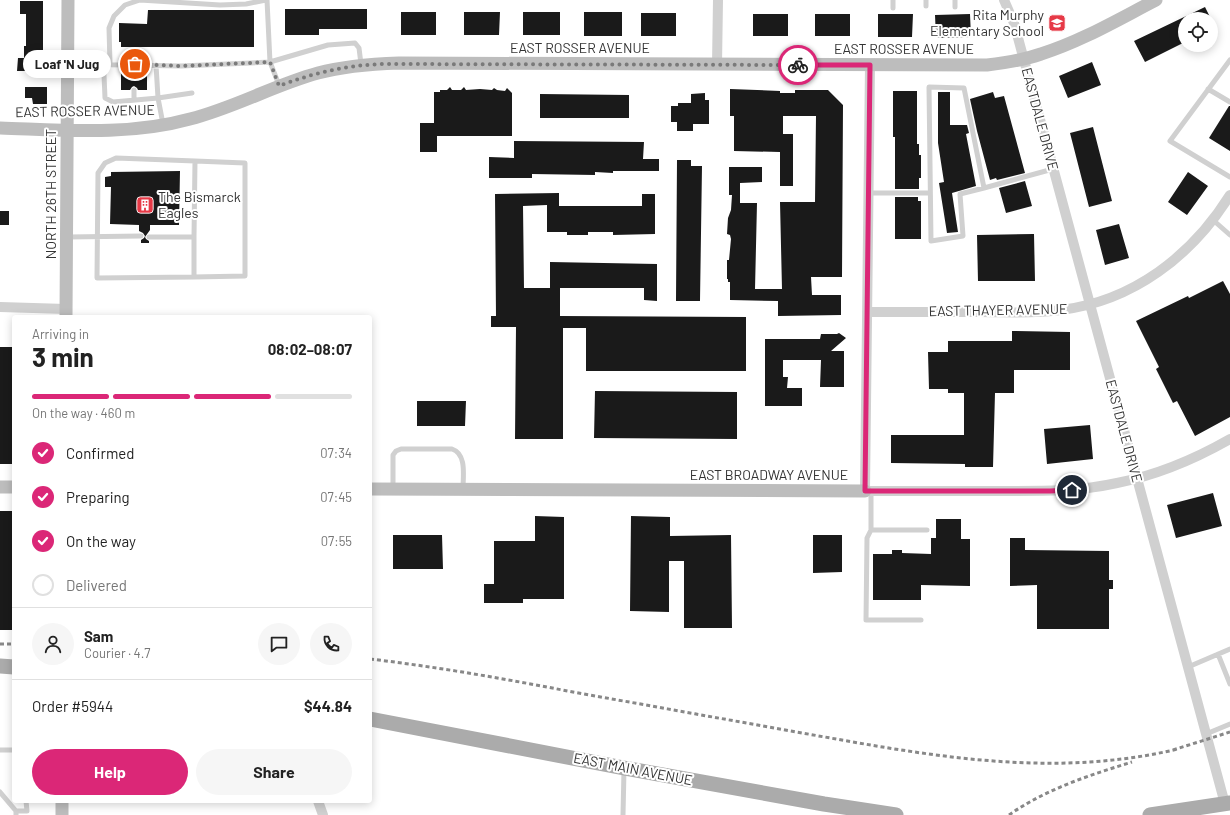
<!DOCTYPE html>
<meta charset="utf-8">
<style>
body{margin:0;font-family:Barlow,sans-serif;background:#f6f6f6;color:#222;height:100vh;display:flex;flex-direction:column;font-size:15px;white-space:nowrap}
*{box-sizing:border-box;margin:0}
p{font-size:13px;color:#767676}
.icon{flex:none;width:22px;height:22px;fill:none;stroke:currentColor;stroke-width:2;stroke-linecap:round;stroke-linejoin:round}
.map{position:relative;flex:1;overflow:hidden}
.panel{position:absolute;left:12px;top:315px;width:360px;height:488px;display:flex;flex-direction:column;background:#fff;border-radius:4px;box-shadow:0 2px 10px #0003}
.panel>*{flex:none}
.tools{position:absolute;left:1178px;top:12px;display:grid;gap:8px}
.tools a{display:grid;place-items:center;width:40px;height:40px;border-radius:50%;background:#fff;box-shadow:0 2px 10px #0003;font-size:20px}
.pin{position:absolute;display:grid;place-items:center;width:34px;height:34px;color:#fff;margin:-17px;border:2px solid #fff;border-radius:50%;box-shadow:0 1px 4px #0007}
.courier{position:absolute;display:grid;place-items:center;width:40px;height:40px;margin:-20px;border:3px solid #db2777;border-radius:50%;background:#fff;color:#222;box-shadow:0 1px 5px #0007}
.bubble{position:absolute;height:28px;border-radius:14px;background:#fff;box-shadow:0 2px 10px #0003;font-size:13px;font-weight:700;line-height:28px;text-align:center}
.summary em{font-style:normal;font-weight:700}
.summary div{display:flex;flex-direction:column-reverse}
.summary{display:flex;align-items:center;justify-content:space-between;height:68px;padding:0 20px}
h1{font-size:26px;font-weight:700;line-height:30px}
.bar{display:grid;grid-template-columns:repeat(4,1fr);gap:6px 4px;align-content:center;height:48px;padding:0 20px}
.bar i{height:5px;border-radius:3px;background:#e0e0e0}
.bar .current{background:#db2777}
.bar p{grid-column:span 4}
.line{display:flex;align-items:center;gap:10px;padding:0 20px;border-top:1px solid #e0e0e0}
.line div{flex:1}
.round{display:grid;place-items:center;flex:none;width:42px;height:42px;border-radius:21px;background:#f6f6f6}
ol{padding:0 20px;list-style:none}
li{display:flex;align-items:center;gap:12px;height:44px}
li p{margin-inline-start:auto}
li .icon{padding:4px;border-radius:50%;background:#db2777;color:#fff;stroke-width:4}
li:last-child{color:#767676}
li i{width:22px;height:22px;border:2px solid #e0e0e0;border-radius:50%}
.button{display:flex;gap:8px;margin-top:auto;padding:8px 20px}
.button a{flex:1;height:46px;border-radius:24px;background:#db2777;color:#fff;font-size:16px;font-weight:700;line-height:46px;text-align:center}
.button a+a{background:#f6f6f6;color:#222}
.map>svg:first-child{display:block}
</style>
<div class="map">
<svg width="1230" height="815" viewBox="0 0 1230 815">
<rect width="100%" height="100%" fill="#fff"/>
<path fill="#1a1a1a" d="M 20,1 L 43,1 L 43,58 L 29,58 L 29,71 L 17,71 L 18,58 L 24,58 L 24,46 L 26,46 L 26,14 L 20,14 Z
M 1205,7 L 1211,19 L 1185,19 L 1185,42 L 1145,62 L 1134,41 Z
M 285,9 L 367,9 L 367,29 L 319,29 L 319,35 L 285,35 Z
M 148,10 L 254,10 L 254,47 L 121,47 L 121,42 L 119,42 L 119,23 L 147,24 Z
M 401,12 L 436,12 L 436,35 L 401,35 Z
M 464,12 L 500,12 L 499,35 L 464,35 Z
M 523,12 L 560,12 L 560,35 L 523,35 Z
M 584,12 L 622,12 L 622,36 L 584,36 Z
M 641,13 L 676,13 L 676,36 L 641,36 Z
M 753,14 L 788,14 L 788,36 L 753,36 Z
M 815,14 L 850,14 L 850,36 L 815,36 Z
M 878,14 L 913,14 L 912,37 L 878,37 Z
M 970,14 L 971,37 L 936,38 L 935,15 Z
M 1092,62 L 1101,85 L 1068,98 L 1059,76 Z
M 121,69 L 147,69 L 147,90 L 138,90 L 137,88 L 134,86 L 132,87 L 130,90 L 121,90 Z
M 25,87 L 47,87 L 47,104 L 33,104 L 32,98 L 25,98 Z
M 450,87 L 452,90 L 461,90 L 464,87 L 466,90 L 480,89 L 492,90 L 494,88 L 497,90 L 505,91 L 507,88 L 512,93 L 512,136 L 437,136 L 437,152 L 420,152 L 420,123 L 434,123 L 434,92 L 440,92 L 440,90 L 447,90 Z
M 730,89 L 780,91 L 780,93 L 795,93 L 795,90 L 828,90 L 843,105 L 842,277 L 811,277 L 812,295 L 841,295 L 841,315 L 778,316 L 778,301 L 730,300 L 730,282 L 728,282 L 728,279 L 727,279 L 727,260 L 729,260 L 731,239 L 730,235 L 727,234 L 728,218 L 731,210 L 732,195 L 729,195 L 729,167 L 762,167 L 762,182 L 740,183 L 740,203 L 757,203 L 755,289 L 782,289 L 780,202 L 815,202 L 816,116 L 783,116 L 783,134 L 793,134 L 793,186 L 780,186 L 780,152 L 734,151 L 734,116 L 730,116 Z
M 893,91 L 917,91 L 917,144 L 919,144 L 919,155 L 921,155 L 921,178 L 919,178 L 919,189 L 895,189 L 895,137 L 893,137 Z
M 938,92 L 950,92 L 950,125 L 967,125 L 969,133 L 966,134 L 976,186 L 952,193 L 958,232 L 947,233 L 939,183 L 944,182 L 938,143 Z
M 993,92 L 995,98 L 1004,96 L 1025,173 L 997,180 L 996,178 L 990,180 L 977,131 L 970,99 Z
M 705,93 L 705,100 L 709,100 L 709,124 L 693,124 L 693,131 L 677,131 L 677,122 L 671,122 L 671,106 L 678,106 L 678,103 L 691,103 L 691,94 Z
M 540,94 L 629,95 L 629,118 L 540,118 Z
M 1229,106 L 1230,106 L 1230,151 L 1209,138 Z
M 1093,127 L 1112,201 L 1089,207 L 1070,133 Z
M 514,141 L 644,142 L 643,159 L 659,159 L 659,171 L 613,171 L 613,173 L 595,172 L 595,175 L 532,174 L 532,178 L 489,178 L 489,157 L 514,158 Z
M 677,160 L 691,160 L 691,166 L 702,166 L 700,301 L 676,301 Z
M 180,171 L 179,225 L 150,225 L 150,230 L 145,237 L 146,239 L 149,241 L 149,243 L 141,243 L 141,240 L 144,238 L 145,236 L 143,233 L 139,231 L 139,225 L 110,224 L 111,187 L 105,187 L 105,177 L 111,176 L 111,172 Z
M 1188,172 L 1208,186 L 1187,215 L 1168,202 Z
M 1025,181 L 1032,206 L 1006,213 L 999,188 Z
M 559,193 L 559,206 L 642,206 L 642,194 L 655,194 L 655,234 L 613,235 L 613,232 L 588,232 L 588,235 L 567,235 L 567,232 L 547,232 L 547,205 L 523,206 L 524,288 L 550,288 L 550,262 L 657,264 L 657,301 L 644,300 L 644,288 L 560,288 L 560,316 L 746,317 L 746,371 L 586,371 L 586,328 L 563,328 L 563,439 L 515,439 L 516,327 L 491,327 L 491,316 L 496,316 L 495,194 Z
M 895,197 L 918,197 L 918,201 L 921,201 L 921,239 L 895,239 Z
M 0,211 L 9,211 L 9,225 L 0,225 Z
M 1119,224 L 1129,258 L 1105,265 L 1096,230 Z
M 1034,234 L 1035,281 L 978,281 L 977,235 Z
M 1223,281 L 1230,294 L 1230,417 L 1195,436 L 1177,401 L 1173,403 L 1156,369 L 1159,367 L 1136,321 L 1188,296 L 1189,298 Z
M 1012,331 L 1070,332 L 1070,370 L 1014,370 L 1014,393 L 995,393 L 993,467 L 965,467 L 965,464 L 891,463 L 891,435 L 964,435 L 964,393 L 948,393 L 948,389 L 929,389 L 928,352 L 948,352 L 948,341 L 1012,341 Z
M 839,333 L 846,338 L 831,351 L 844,351 L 844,387 L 820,387 L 821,360 L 783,360 L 783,377 L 788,377 L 787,388 L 802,388 L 802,406 L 765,406 L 765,339 L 820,339 L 821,334 L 837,334 Z
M 0,347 L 14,347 L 14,464 L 0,464 Z
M 595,391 L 737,392 L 737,439 L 594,438 Z
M 417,401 L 466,401 L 465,426 L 417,426 Z
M 1090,425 L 1093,459 L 1047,464 L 1044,429 Z
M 1213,493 L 1222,526 L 1176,538 L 1167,505 Z
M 0,511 L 14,511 L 14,630 L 0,630 Z
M 535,516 L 564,517 L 564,599 L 523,599 L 523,603 L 484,603 L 484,584 L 494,584 L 494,541 L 535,541 Z
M 631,516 L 670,517 L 670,536 L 731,535 L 732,628 L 684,628 L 684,561 L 669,561 L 669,612 L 630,611 Z
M 936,519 L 961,519 L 961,539 L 970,539 L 970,586 L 921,585 L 921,600 L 873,600 L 873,554 L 892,554 L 892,550 L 902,550 L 902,553 L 931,554 L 931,538 L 936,538 Z
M 393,535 L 442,535 L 443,569 L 393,569 Z
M 813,535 L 842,535 L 842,572 L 813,573 Z
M 1010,538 L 1025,538 L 1025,550 L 1109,551 L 1109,580 L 1113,580 L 1113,589 L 1109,589 L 1109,629 L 1037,629 L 1037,585 L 1010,586 Z"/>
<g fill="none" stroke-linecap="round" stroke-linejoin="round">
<path stroke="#d0d0d0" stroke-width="5" d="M 267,0 L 270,62 L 279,85
M 926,6 L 926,0
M 955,7 L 955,0
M 893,8 L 893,0
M 1230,60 L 1170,141 L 1230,177
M 69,64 L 181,66 L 270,62 L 328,45 L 355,43 L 359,48 L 361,64
M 105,64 L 104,75 L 105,98 L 113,102 L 158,98 L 163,124
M 110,64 L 109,28 L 114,16 L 125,5 L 140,0 L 220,5 L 246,4 L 266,0
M 156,65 L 158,98 L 192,93
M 1208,89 L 1230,102
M 134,90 L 134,100
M 984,188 L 960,194 L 963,236 L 931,241 L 929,87 L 964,88 L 984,188 L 1053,169
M 868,193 L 930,193
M 1213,220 L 1230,235
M 68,237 L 141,236
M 149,237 L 194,237 L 195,161 L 116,158 L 105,163 L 98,173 L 97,278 L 194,277 L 194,237
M 194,277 L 245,276 L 245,163 L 195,161
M 393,488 L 393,455 L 396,451 L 401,449 L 452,449 C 467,454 463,476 463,489
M 871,491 L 871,530
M 921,620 L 866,620 L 867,538 L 871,530 L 927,530
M 1218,654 L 1230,684
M 1188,667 L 1230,649
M 1206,734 L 1230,724
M 0,750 L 14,750
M 0,792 L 16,811 L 16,815
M 16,811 L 27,811 L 26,801
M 623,815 L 624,770"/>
<path stroke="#d0d0d0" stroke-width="10" d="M 1004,0 L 1014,23 L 1225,804
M 717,65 L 718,0
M 870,65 L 865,491 C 909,491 952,491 996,491 C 1036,491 1077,492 1117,483 C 1157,475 1195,459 1230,439
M 0,307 L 66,309
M 867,312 C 904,312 942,312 979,312 C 1006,312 1034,314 1061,310 C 1133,301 1192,256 1230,195
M 318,801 L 323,815"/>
<path stroke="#bdbdbd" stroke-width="13" d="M 0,128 C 63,130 129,136 190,119 C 234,108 274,85 318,73 C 344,66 372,64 399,63 L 987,65 C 1005,63 1024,60 1041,54 C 1082,41 1119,19 1156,0
M 66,317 L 68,0
M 0,487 L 14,487
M 370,489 L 865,491
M 62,815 L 62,801"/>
<path stroke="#ababab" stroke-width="15" d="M 0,666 L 14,667
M 370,719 L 624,768 L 824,804 L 896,815
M 1150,815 L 1230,803"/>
<path stroke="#888" stroke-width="3" stroke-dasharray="4 3" stroke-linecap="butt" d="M 0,644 L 14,644
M 370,659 C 438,667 506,679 573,692 C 646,705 718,718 791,731 C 921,754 1047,780 1178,749
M 1173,750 L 1230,732
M 1009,815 C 1046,789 1090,775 1132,762"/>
</g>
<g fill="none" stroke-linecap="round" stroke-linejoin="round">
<path stroke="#7a7a7a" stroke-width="4" stroke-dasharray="0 7.2" d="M 135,64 L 181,66 L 270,62 L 279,86 C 313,73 347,65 384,64 L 798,65"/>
<path stroke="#db2777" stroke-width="5" d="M 798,65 L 870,65 L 865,491 L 1050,491 L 1072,490"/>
</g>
<defs>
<symbol id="school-square" viewBox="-11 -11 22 22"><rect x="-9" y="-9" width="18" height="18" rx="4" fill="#e63946" stroke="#fff"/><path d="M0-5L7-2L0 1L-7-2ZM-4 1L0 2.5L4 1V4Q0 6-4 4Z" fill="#fff"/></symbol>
<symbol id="building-square" viewBox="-11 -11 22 22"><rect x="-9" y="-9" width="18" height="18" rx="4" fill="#e63946" stroke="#fff"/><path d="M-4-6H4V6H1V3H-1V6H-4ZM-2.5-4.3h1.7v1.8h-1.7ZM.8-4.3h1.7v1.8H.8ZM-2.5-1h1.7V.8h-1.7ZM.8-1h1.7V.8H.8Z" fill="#fff"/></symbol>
</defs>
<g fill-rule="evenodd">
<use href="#school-square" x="1047" y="13" width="20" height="20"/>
<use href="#building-square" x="135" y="195" width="20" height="20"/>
</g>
<g text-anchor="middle" stroke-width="4" stroke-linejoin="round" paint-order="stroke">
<g font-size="14" fill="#333" stroke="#fff" text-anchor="end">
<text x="1044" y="20">Rita Murphy<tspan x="1044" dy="16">Elementary School</tspan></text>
<text x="158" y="202" text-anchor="start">The Bismarck<tspan x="158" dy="16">Eagles</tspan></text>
</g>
<g font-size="14" fill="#333" stroke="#fff">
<text x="580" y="53">EAST ROSSER AVENUE</text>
<text x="904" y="54">EAST ROSSER AVENUE</text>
<text transform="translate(85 111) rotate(-1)" y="5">EAST ROSSER AVENUE</text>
<text transform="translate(1040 119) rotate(75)" y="5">EASTDALE DRIVE</text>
<text transform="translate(51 194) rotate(-90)" y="5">NORTH 26TH STREET</text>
<text transform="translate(998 310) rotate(-1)" y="5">EAST THAYER AVENUE</text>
<text transform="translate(1124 431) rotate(75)" y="5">EASTDALE DRIVE</text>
<text x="769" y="480">EAST BROADWAY AVENUE</text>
<text transform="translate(633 769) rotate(11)" y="5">EAST MAIN AVENUE</text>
</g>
</g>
</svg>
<div class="tools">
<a><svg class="icon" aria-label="locate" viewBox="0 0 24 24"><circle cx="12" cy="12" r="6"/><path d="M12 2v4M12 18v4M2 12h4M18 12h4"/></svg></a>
</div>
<div class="pin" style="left:135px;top:64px;background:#ea580c"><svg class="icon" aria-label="bag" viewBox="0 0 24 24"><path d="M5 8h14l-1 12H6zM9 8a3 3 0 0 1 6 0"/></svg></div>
<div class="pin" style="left:1072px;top:490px;background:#1f2937"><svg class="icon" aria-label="home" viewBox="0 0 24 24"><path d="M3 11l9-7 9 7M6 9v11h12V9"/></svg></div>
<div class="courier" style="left:798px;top:65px"><svg class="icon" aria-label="bike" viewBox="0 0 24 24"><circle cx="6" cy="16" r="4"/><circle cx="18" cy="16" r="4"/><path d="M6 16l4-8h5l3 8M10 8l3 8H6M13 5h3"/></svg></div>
<div class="bubble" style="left:23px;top:50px;width:88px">Loaf 'N Jug</div>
<section class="panel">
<div class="summary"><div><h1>3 min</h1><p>Arriving in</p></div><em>08:02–08:07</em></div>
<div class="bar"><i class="current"></i><i class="current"></i><i class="current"></i><i></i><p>On the way · 460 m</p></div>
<ol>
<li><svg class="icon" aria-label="check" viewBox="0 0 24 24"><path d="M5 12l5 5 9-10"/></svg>Confirmed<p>07:34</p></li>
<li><svg class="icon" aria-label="check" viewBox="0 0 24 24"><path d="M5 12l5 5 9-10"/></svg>Preparing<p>07:45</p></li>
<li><svg class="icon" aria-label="check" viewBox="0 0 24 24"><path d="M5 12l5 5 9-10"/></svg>On the way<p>07:55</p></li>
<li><i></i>Delivered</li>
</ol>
<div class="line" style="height:72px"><a class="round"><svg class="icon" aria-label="person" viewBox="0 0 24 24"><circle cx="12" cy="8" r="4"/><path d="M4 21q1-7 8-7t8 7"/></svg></a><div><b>Sam</b><p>Courier · 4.7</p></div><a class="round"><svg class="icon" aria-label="chat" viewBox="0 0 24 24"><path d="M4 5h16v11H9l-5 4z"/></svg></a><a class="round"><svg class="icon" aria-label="phone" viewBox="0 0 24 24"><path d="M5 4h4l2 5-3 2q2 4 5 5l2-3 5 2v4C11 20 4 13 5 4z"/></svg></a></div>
<div class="line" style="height:52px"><div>Order #5944</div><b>$44.84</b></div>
<div class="button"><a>Help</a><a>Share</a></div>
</section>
</div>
